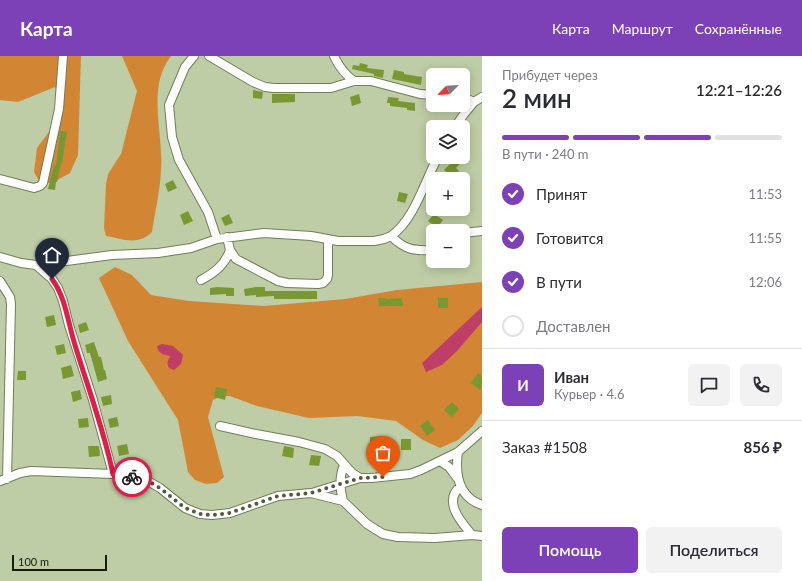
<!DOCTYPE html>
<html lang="ru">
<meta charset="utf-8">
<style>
body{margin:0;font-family:Lato,sans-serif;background:#f2f2f3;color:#2b2b33;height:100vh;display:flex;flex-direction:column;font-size:15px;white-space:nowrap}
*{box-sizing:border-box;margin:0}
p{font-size:13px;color:#7c7c81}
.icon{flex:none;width:22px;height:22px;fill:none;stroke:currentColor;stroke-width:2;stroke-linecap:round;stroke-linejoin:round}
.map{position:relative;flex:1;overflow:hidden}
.sheet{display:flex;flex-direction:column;background:#fff;width:320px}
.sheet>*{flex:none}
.needle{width:26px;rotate:246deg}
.tools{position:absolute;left:426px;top:12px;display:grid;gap:8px}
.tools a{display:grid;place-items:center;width:44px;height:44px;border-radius:6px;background:#fff;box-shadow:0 2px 10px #0003;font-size:20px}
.scale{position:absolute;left:12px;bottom:10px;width:95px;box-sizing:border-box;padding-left:4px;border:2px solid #171c0e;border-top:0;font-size:11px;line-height:14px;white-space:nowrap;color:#171c0e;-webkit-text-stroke:3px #becda5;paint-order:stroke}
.pin{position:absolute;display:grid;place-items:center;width:34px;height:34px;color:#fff;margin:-41px -17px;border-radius:50% 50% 50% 0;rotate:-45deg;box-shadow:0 0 4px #0007}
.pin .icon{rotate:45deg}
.courier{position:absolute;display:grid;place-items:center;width:40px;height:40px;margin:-20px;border:3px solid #e11d48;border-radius:50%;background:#fff;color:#222;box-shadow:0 1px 5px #0007}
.overview em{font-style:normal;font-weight:600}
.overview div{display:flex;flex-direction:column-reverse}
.overview{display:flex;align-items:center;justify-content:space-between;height:68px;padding:0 20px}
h1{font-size:26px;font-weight:600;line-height:30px}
.bar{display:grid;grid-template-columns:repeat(4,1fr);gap:6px 4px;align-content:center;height:48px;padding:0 20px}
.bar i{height:5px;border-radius:3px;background:#e1e1e2}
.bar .selected{background:#7d41b7}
.bar p{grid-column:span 4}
.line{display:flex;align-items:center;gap:10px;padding:0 20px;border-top:1px solid #e1e1e2}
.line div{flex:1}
.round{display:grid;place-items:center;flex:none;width:42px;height:42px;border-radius:6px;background:#f2f2f3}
ol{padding:0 20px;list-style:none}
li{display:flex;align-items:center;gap:12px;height:44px}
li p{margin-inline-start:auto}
li .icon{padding:4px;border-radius:50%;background:#7d41b7;color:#fff;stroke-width:4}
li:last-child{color:#7c7c81}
li i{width:22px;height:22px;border:2px solid #e1e1e2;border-radius:50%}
.button{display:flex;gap:8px;margin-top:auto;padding:8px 20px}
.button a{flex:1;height:46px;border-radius:6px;background:#7d41b7;color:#fff;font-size:16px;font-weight:600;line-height:46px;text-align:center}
.button a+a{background:#f2f2f3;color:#2b2b33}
header{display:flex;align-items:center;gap:24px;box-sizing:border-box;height:56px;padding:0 20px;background:#7d41b7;color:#fff}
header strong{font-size:19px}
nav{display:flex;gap:22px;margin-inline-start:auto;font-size:14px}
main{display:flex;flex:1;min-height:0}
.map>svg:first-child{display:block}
</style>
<header>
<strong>Карта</strong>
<nav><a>Карта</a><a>Маршрут</a><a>Сохранённые</a></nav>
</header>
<main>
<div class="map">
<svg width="482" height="525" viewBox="0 0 482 525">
<rect width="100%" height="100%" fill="#becda5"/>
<path fill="#d28633" d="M 0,0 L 81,0 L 78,99 L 70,117 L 52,127 L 40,127 L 34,116 L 37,92 L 51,73 L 60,42 L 55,31 L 18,46 L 0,44 Z
M 122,0 L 171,0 C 146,32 164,78 161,115 C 160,135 155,156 152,176 C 138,190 123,183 106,180 L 104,172 L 106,128 L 108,118 L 121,98 L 137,35 Z
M 115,211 L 132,219 L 151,239 L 189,245 L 264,250 L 345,243 L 397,234 L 482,226 L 482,357 L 473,370 L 458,384 L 440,392 L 423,384 L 396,365 L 357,360 L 309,362 L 257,350 L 230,340 L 221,340 L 213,344 L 208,361 L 224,421 L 217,427 L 206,428 L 195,424 L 188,416 L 178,364 L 128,285 L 99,222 Z"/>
<path fill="#be3e68" d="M 482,251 L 482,266 L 457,295 L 442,309 L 426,316 L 422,307 Z
M 162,288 L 173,290 L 183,299 L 181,308 L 174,314 L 169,312 C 166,307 168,305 170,300 C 163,299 158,297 157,290 Z"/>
<path fill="#7a9832" d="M 360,7 L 368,9 L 367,12 L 384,14 L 383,22 L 374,20 L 374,18 L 352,13 L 353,9 L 359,10 Z
M 394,14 L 404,16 L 404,18 L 422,21 L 421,29 L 392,23 Z
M 253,34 L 263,36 L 262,43 L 253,42 Z
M 272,38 L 295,38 L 295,46 L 272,47 Z
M 359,38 L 361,47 L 352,50 L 350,41 Z
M 388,41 L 399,42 L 398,45 L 415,47 L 415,55 L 407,54 L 407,52 L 390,50 L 390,47 L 387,47 Z
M 60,75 L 67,76 L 62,107 L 61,107 L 57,126 L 56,126 L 55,134 L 48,133 L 54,109 L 56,110 Z
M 457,101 L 466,101 L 456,112 L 459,115 L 452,121 L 444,114 Z
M 173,124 L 177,132 L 168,136 L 165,128 Z
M 399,136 L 408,138 L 405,147 L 397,145 Z
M 188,155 L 193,165 L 184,169 L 180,159 Z
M 229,158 L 233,167 L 225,170 L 221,162 Z
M 434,158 L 443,164 L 437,172 L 428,165 Z
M 217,231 L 234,232 L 234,240 L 226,240 L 226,238 L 210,239 L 210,232 Z
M 256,231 L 265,231 L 265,235 L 317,235 L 317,243 L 274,243 L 274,240 L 256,241 L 256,239 L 245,240 L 244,233 Z
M 378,242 L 385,242 L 386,243 L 402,242 L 403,250 L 379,250 Z
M 438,242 L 448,242 L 448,252 L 438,252 Z
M 54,259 L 56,269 L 47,271 L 45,261 Z
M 86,266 L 89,274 L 80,277 L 78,269 Z
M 94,286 L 99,301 L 101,301 L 104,314 L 105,314 L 107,323 L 98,326 L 90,297 L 87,297 L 85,289 Z
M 64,288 L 66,297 L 57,299 L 55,290 Z
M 71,309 L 74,320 L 63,323 L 61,312 Z
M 18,315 L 26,315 L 26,324 L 17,324 Z
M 478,317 L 482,320 L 482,331 L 480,334 L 471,327 Z
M 216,331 L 227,333 L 225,344 L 214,341 Z
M 80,334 L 82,343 L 73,346 L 71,336 Z
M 111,339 L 112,348 L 103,350 L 101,341 Z
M 452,346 L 459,353 L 452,361 L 444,354 Z
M 117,361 L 119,370 L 110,372 L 108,363 Z
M 88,362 L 89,371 L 79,372 L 78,363 Z
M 428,364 L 435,374 L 427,380 L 420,370 Z
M 382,380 L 382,392 L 370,393 L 370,381 Z
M 401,383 L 411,383 L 411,394 L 401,394 Z
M 127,388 L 129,398 L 119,400 L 117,390 Z
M 88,390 L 99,390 L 100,400 L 89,401 Z
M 284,390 L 294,392 L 293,402 L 282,400 Z
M 311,399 L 321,400 L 319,410 L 309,409 Z"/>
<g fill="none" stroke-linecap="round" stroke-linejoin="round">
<defs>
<path id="minor" d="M 194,0 L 185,11 L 169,49 L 172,81 L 179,104 L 208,156 L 217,183
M 209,0 L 253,26 L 265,31 L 274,32 L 331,32 L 354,25 L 371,25 L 420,38 L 433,39
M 334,0 C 339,11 344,18 354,25
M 463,41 L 474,46 L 482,41
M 455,71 L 464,58 L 474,46
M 0,123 L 34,132 L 40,130 L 43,127 L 59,53 L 63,0
M 463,177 L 482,175
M 391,180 C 415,163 424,126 438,101
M 227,181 L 230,194 L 236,203 L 278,225 L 287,227 L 318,228 L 323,227 L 327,223 L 328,219 L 328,183
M 0,201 L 21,207 L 36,209 L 52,223 L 58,232 L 63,245 L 69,269 L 93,344 L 113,418
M 36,209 L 112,199 L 158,197 L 191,192 L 217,183 L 264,177 L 311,180 L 338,185 L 374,185 L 384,183 L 391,180 C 405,194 414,195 433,194
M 201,224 C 214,217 225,209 230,194
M 0,225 L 10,241 L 11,248 L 7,423
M 220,370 L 256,378 L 299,386 L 325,393 L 337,400 L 352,417 L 360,422 L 372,422 L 410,418 L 421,414 L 458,396 L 482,375
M 458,396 C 455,418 458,441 482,449
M 440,405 L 449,411 L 458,423
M 0,425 L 20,417 L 31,415 L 113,418 L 146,424 L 160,432 L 185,452 L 200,458 L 212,459 L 230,457 L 278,440 L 311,437 L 343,445 L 367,468 L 383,478 L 398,481 L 435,482 L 472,479 L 482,480
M 461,430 C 442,445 461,466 472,479
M 312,437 L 360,422
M 343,445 C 340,434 339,421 344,409"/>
</defs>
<use href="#minor" stroke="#717e59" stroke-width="10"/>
<use href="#minor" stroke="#fff" stroke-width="8"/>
</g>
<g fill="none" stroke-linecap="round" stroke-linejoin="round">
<path stroke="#515a43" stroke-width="4" stroke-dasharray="0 7.2" d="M 132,421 L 146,424 L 160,432 L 185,452 L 200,458 L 212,459 L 230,457 L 278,440 L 311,437 L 360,422 L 383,421"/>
<path stroke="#e11d48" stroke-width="5" d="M 52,223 C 66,242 68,267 75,289 C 88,332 104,374 113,418 L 132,421"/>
</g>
</svg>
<div class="tools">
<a><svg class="needle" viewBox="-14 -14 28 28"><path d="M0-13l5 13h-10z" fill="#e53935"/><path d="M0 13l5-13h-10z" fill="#7c7c81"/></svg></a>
<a><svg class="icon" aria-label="layers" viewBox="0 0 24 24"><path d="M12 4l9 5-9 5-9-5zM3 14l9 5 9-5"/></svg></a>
<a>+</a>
<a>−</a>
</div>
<div class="scale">100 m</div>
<div class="pin" style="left:383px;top:421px;background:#ea580c"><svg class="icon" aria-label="bag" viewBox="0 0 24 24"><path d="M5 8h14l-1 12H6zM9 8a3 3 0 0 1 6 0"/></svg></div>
<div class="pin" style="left:52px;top:223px;background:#1f2937"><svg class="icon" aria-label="home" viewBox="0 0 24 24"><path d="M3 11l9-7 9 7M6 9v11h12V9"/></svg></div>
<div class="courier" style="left:132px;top:421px"><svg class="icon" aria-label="bike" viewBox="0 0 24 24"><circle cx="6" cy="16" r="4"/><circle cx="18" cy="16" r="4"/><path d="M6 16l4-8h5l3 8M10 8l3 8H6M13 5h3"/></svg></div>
</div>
<section class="sheet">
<div class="overview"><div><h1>2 мин</h1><p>Прибудет через</p></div><em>12:21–12:26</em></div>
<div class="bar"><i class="selected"></i><i class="selected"></i><i class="selected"></i><i></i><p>В пути · 240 m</p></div>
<ol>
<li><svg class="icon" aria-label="check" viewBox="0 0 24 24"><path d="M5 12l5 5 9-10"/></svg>Принят<p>11:53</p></li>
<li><svg class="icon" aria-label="check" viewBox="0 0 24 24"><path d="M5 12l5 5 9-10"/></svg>Готовится<p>11:55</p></li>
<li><svg class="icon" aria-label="check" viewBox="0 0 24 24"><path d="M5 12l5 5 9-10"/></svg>В пути<p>12:06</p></li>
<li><i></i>Доставлен</li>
</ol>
<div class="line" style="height:72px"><b class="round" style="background:#7d41b7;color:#fff">И</b><div><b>Иван</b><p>Курьер · 4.6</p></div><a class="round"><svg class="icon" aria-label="chat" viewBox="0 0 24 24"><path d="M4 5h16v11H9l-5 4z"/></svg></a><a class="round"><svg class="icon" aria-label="phone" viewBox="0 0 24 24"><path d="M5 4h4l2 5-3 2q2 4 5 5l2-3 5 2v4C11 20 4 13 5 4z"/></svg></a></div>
<div class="line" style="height:52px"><div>Заказ #1508</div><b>856 ₽</b></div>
<div class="button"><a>Помощь</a><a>Поделиться</a></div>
</section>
</main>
